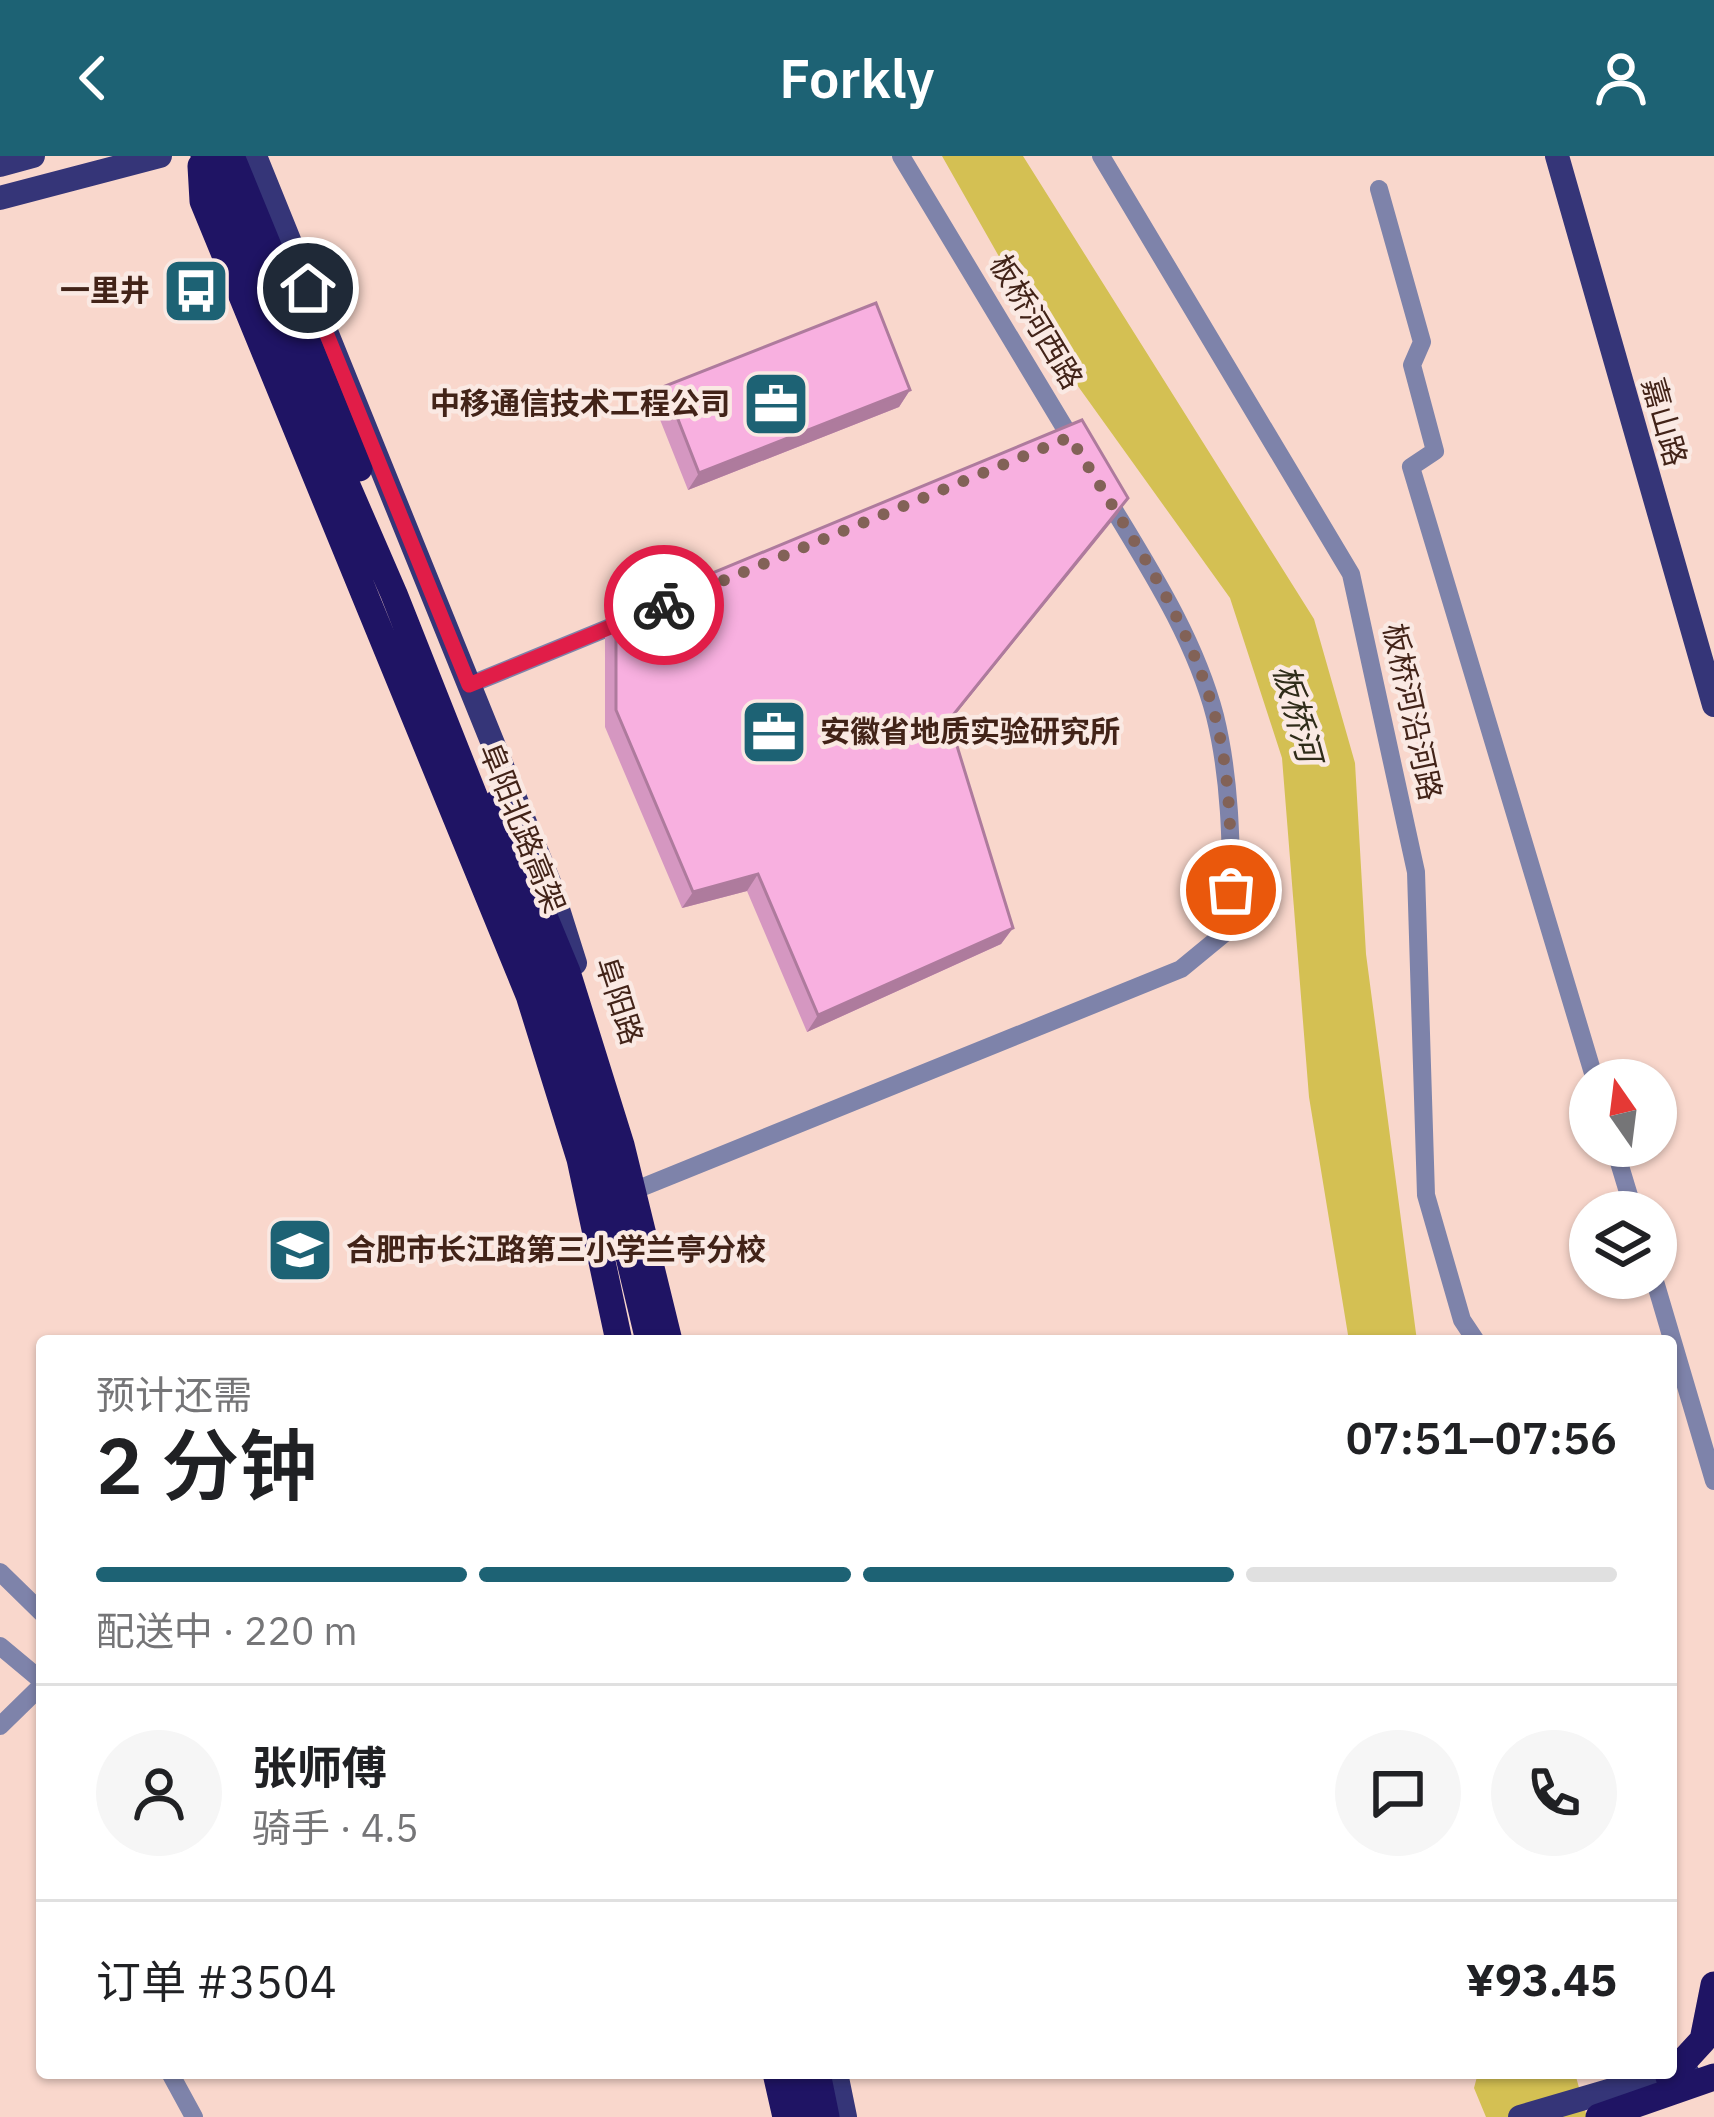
<!DOCTYPE html>
<html lang="zh">
<meta charset="utf-8">
<style>
body{margin:0;font-family:"IBM Plex Sans","Noto Sans SC",sans-serif;background:#f6f6f6;color:#202124;height:100vh;display:flex;flex-direction:column;font-size:45px;white-space:nowrap}
*{box-sizing:border-box;margin:0}
p{font-size:39px;color:#757577}
.icon{flex:none;width:66px;height:66px;fill:none;stroke:currentColor;stroke-width:2;stroke-linecap:round;stroke-linejoin:round}
.map{position:relative;flex:1;overflow:hidden}
.drawer{position:absolute;left:36px;top:1179px;width:1641px;height:744px;display:flex;flex-direction:column;background:#fff;border-radius:12px;box-shadow:0 3px 9px #0004}
.drawer>*{flex:none}
.needle{width:78px;rotate:346deg}
.controls{position:absolute;left:1569px;top:903px;display:grid;gap:24px}
.controls a{display:grid;place-items:center;width:108px;height:108px;border-radius:50%;background:#fff;box-shadow:0 3px 9px #0004;font-size:60px}
.pin{position:absolute;display:grid;place-items:center;width:102px;height:102px;color:#fff;margin:-51px;border:6px solid #fff;border-radius:50%;box-shadow:0 3px 12px #0007}
.courier{position:absolute;display:grid;place-items:center;width:120px;height:120px;margin:-60px;border:9px solid #e11d48;border-radius:50%;background:#fff;color:#222;box-shadow:0 3px 15px #0007}
.summary em{font-style:normal;font-weight:600}
.summary div{display:flex;flex-direction:column-reverse}
.summary{display:flex;align-items:center;justify-content:space-between;height:204px;padding:0 60px}
h1{font-size:78px;font-weight:600;line-height:90px}
.bar{display:grid;grid-template-columns:repeat(4,1fr);gap:18px 12px;align-content:center;height:144px;padding:0 60px}
.bar i{height:15px;border-radius:9px;background:#e0e0e0}
.bar .selected{background:#1d6274}
.bar p{grid-column:span 4}
.line{display:flex;align-items:center;gap:30px;padding:0 60px;border-top:3px solid #e0e0e0}
.line div{flex:1}
.round{display:grid;place-items:center;flex:none;width:126px;height:126px;border-radius:63px;background:#f6f6f6}
header{display:flex;justify-content:space-between;align-items:center;height:156px;padding:0 60px;background:#1d6274;color:#fff;font-size:54px;font-weight:600}
.map>svg:first-child{display:block}
</style>
<header><svg class="icon" aria-label="back" viewBox="0 0 24 24"><path d="M15 5l-7 7 7 7"/></svg>Forkly<svg class="icon" aria-label="person" viewBox="0 0 24 24"><circle cx="12" cy="8" r="4"/><path d="M4 21q1-7 8-7t8 7"/></svg></header>
<div class="map">
<svg width="1714" height="1961" viewBox="0 0 1714 1961">
<rect width="100%" height="100%" fill="#f9d7cc"/>
<path fill="#d4c053" d="M 942,0 L 1023,0 L 1314,463 L 1355,607 L 1366,798 L 1417,1185 L 1349,1185 L 1309,941 L 1282,602 L 1230,442 L 1052,194 Z
M 1478,1917 L 1575,1917 L 1587,1961 L 1486,1961 L 1474,1932 Z"/>
<g fill="none" stroke-linecap="round" stroke-linejoin="round">
<path stroke="#7e83aa" stroke-width="18" d="M 901,0 L 1075,289
M 1101,0 L 1351,418 L 1416,716 L 1426,1039 L 1462,1164 L 1476,1185
M 1379,33 L 1422,186 L 1412,209 L 1435,295 L 1411,311 L 1595,924
M 469,529 L 625,465
M 1614,990 L 1634,1056
M 643,1031 L 1181,813 L 1232,771 C 1231,701 1232,629 1215,560 C 1194,480 1147,409 1105,339
M 1654,1122 L 1714,1325
M 0,1416 L 42,1457
M 0,1490 L 42,1525
M 0,1570 L 42,1529
M 170,1917 L 194,1961"/>
<path stroke="#353578" stroke-width="24" d="M 255,0 L 551,731 L 575,807
M 1557,0 L 1714,549
M 0,9 L 33,0
M 0,42 L 160,0
M 836,1917 L 845,1961
M 1520,1961 L 1629,1929 L 1688,1918"/>
<path stroke="#1f1464" stroke-width="27" d="M 204,0 L 394,438 L 549,829 L 615,1042 L 649,1185
M 231,0 L 359,312
M 201,10 L 203,45 L 529,839 L 580,1003 L 619,1185
M 497,647 L 567,816 L 621,989 L 669,1185
M 776,1917 L 786,1961
M 798,1917 L 806,1961
M 817,1917 L 826,1961
M 1669,1921 L 1703,1884 L 1714,1829
M 1599,1961 L 1714,1921"/>
</g>
<path fill="#d597c1" d="M 665,230 L 910,234 L 899,251 L 688,334 L 653,246 Z
M 1128,342 L 949,566 L 1013,772 L 1001,788 L 807,876 L 747,735 L 682,752 L 605,571 L 605,473 L 616,457 Z"/>
<path fill="#ae7b9d" d="M 910,234 L 899,251 L 688,334 L 699,317 Z
M 1128,342 L 1117,359 L 937,581 L 949,564 Z
M 758,718 L 747,735 L 682,752 L 693,736 Z
M 1013,772 L 1001,788 L 807,876 L 818,859 Z"/>
<path fill="#f8b0e0" stroke="#ae7b9d" stroke-width="3" d="M 876,147 L 910,234 L 699,317 L 665,230 Z
M 1082,264 L 1128,342 L 949,564 L 1013,772 L 818,859 L 758,718 L 693,736 L 616,554 L 616,457 Z"/>
<g fill="none" stroke-linecap="round" stroke-linejoin="round">
<path stroke="#826257" stroke-width="12" stroke-dasharray="0 21.6" d="M 664,449 L 1070,281 C 1123,369 1188,459 1215,560 C 1230,616 1231,677 1231,734"/>
<path stroke="#e11d48" stroke-width="15" d="M 308,132 L 469,529 L 664,449"/>
</g>
<defs>
<symbol id="bus-square" viewBox="-11 -11 22 22"><rect x="-9" y="-9" width="18" height="18" rx="4" fill="#1d6274" stroke="#fae9e3"/><path d="M-5-6H5V4H4V6H2V4H-2V6H-4V4H-5ZM-3.5-4V0h7V-4ZM-3.5 1.2v1.5H-2V1.2ZM2 1.2v1.5H3.5V1.2Z" fill="#fff"/></symbol>
<symbol id="office-square" viewBox="-11 -11 22 22"><rect x="-9" y="-9" width="18" height="18" rx="4" fill="#1d6274" stroke="#fae9e3"/><path d="M-6-3h4V-5.5h4V-3h4V5H-6ZM-1-4.5V-3h2v-1.5ZM-6 0V1H6V0Z" fill="#fff"/></symbol>
<symbol id="school-square" viewBox="-11 -11 22 22"><rect x="-9" y="-9" width="18" height="18" rx="4" fill="#1d6274" stroke="#fae9e3"/><path d="M0-5L7-2L0 1L-7-2ZM-4 1L0 2.5L4 1V4Q0 6-4 4Z" fill="#fff"/></symbol>
</defs>
<g fill-rule="evenodd">
<use href="#bus-square" x="158" y="97" width="76" height="76"/>
<use href="#office-square" x="738" y="210" width="76" height="76"/>
<use href="#office-square" x="736" y="538" width="76" height="76"/>
<use href="#school-square" x="262" y="1056" width="76" height="76"/>
</g>
<g text-anchor="middle" stroke-width="9" stroke-linejoin="round" paint-order="stroke">
<g font-size="30" font-weight="bold" fill="#422318" stroke="#fae9e3" text-anchor="end">
<text x="150" y="145">一里井</text>
<text x="730" y="258">中移通信技术工程公司</text>
<text x="820" y="586" text-anchor="start">安徽省地质实验研究所</text>
<text x="346" y="1104" text-anchor="start">合肥市长江路第三小学兰亭分校</text>
</g>
<g font-size="30" fill="#422318" stroke="#fae9e3">
<text transform="translate(1036 166) rotate(59)" y="10">板桥河西路</text>
<text transform="translate(1664 266) rotate(74)" y="10">嘉山路</text>
<text transform="translate(1412 556) rotate(78)" y="10">板桥河沿河路</text>
<text transform="translate(522 672) rotate(68)" y="10">阜阳北路高架</text>
<text transform="translate(619 845) rotate(72)" y="10">阜阳路</text>
</g>
<g font-size="33" font-style="italic" fill="#2f2c19" stroke="#fae9e3">
<text transform="translate(1298 557) rotate(75)" y="12">板桥河</text>
</g>
</g>
</svg>
<div class="controls">
<a><svg class="needle" viewBox="-14 -14 28 28"><path d="M0-13l5 13h-10z" fill="#e53935"/><path d="M0 13l5-13h-10z" fill="#757577"/></svg></a>
<a><svg class="icon" aria-label="layers" viewBox="0 0 24 24"><path d="M12 4l9 5-9 5-9-5zM3 14l9 5 9-5"/></svg></a>
</div>
<div class="pin" style="left:1231px;top:734px;background:#ea580c"><svg class="icon" aria-label="bag" viewBox="0 0 24 24"><path d="M5 8h14l-1 12H6zM9 8a3 3 0 0 1 6 0"/></svg></div>
<div class="pin" style="left:308px;top:132px;background:#1f2937"><svg class="icon" aria-label="home" viewBox="0 0 24 24"><path d="M3 11l9-7 9 7M6 9v11h12V9"/></svg></div>
<div class="courier" style="left:664px;top:449px"><svg class="icon" aria-label="bike" viewBox="0 0 24 24"><circle cx="6" cy="16" r="4"/><circle cx="18" cy="16" r="4"/><path d="M6 16l4-8h5l3 8M10 8l3 8H6M13 5h3"/></svg></div>
<section class="drawer">
<div class="summary"><div><h1>2 分钟</h1><p>预计还需</p></div><em>07:51–07:56</em></div>
<div class="bar"><i class="selected"></i><i class="selected"></i><i class="selected"></i><i></i><p>配送中 · 220 m</p></div>
<div class="line" style="height:216px"><a class="round"><svg class="icon" aria-label="person" viewBox="0 0 24 24"><circle cx="12" cy="8" r="4"/><path d="M4 21q1-7 8-7t8 7"/></svg></a><div><b>张师傅</b><p>骑手 · 4.5</p></div><a class="round"><svg class="icon" aria-label="chat" viewBox="0 0 24 24"><path d="M4 5h16v11H9l-5 4z"/></svg></a><a class="round"><svg class="icon" aria-label="phone" viewBox="0 0 24 24"><path d="M5 4h4l2 5-3 2q2 4 5 5l2-3 5 2v4C11 20 4 13 5 4z"/></svg></a></div>
<div class="line" style="height:156px"><div>订单 #3504</div><b>¥93.45</b></div>
</section>
</div>
